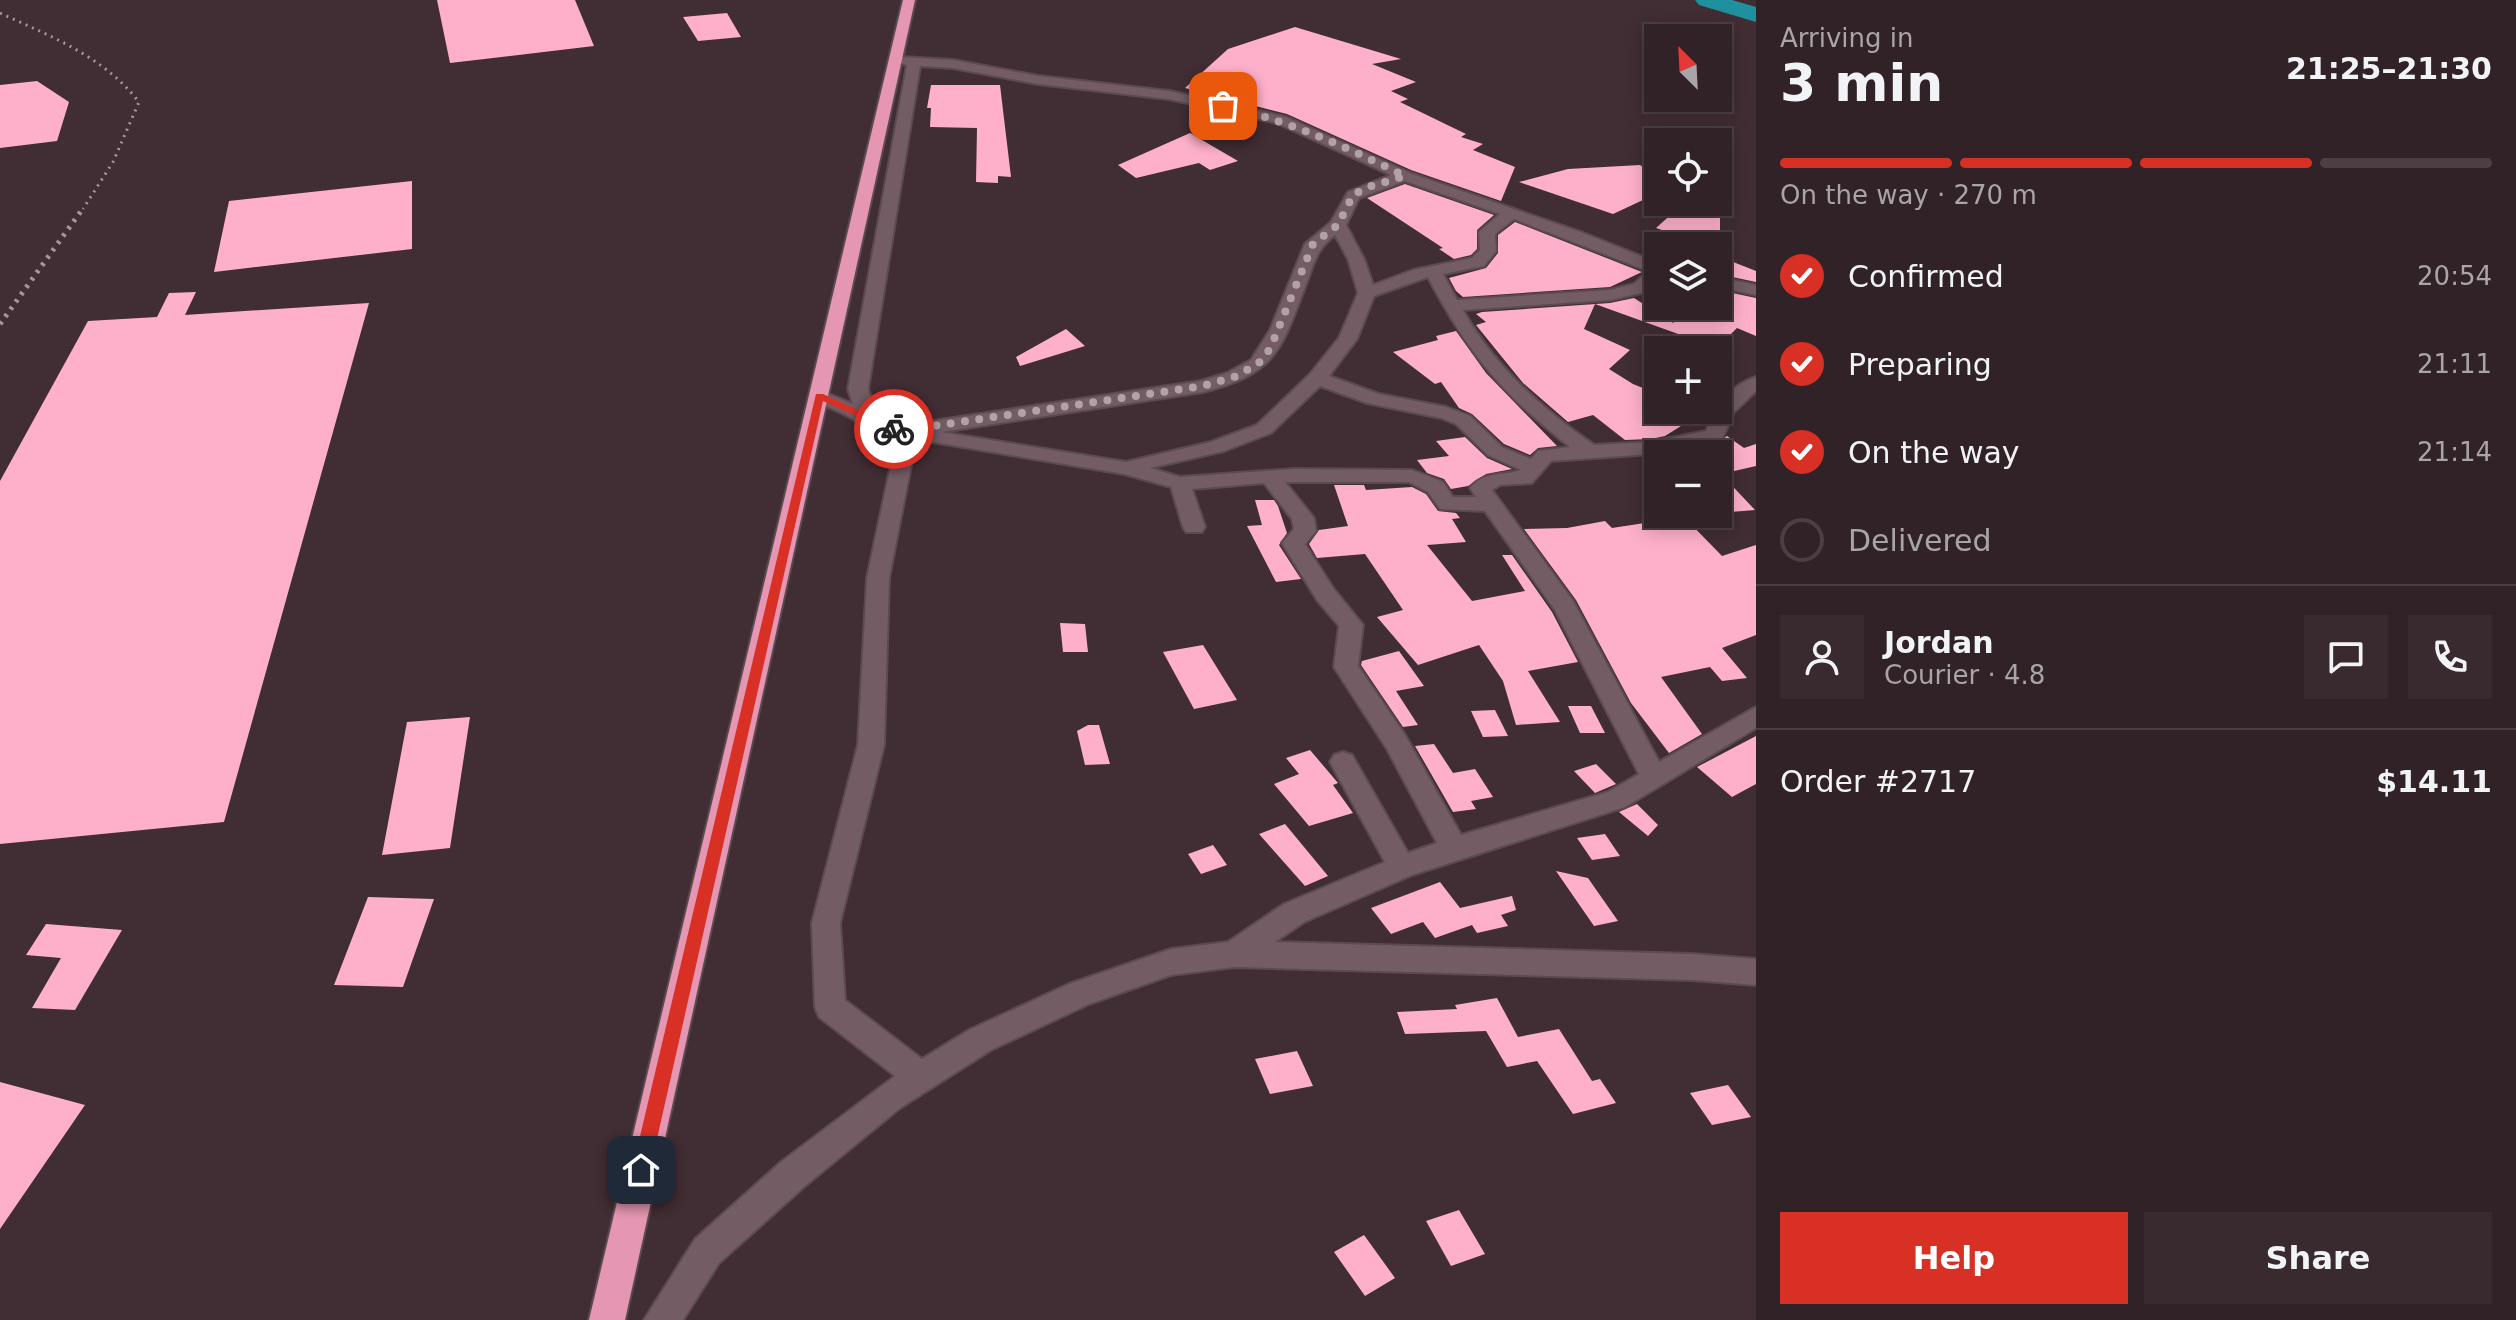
<!DOCTYPE html>
<meta charset="utf-8">
<style>
body{margin:0;font-family:"DejaVu Sans",sans-serif;background:#392a2f;color:#f1f3f6;height:100vh;display:flex;flex-direction:column;font-size:30px;white-space:nowrap}
*{box-sizing:border-box;margin:0}
p{font-size:26px;color:#a8a4a7}
.icon{flex:none;width:44px;height:44px;fill:none;stroke:currentColor;stroke-width:2;stroke-linecap:round;stroke-linejoin:round}
.map{position:relative;flex:1;overflow:hidden}
.details{display:flex;flex-direction:column;background:#312227;width:760px}
.details>*{flex:none}
.needle{width:52px;rotate:336deg}
.controls{position:absolute;left:1644px;top:24px;display:grid;gap:16px}
.controls a{display:grid;place-items:center;width:88px;height:88px;border-radius:0px;background:#312227;box-shadow:0 4px 20px #0003,0 0 0 2px #4c3f44;font-size:40px}
.pin{position:absolute;display:grid;place-items:center;width:68px;height:68px;color:#fff;margin:-34px;border-radius:16px;box-shadow:0 4px 12px #0006}
.courier{position:absolute;display:grid;place-items:center;width:80px;height:80px;margin:-40px;border:6px solid #d93025;border-radius:50%;background:#fff;color:#222;box-shadow:0 2px 10px #0007}
.summary em{font-style:normal;font-weight:700}
.summary div{display:flex;flex-direction:column-reverse}
.summary{display:flex;align-items:center;justify-content:space-between;height:136px;padding:0 24px}
h1{font-size:52px;font-weight:700;line-height:60px}
.bar{display:grid;grid-template-columns:repeat(4,1fr);gap:12px 8px;align-content:center;height:96px;padding:0 24px}
.bar i{height:10px;border-radius:6px;background:#4c3f44}
.bar .on{background:#d93025}
.bar p{grid-column:span 4}
.line{display:flex;align-items:center;gap:20px;padding:0 24px;border-top:2px solid #4c3f44}
.line div{flex:1}
.round{display:grid;place-items:center;flex:none;width:84px;height:84px;border-radius:0px;background:#392a2f}
ol{padding:0 24px;list-style:none}
li{display:flex;align-items:center;gap:24px;height:88px}
li p{margin-inline-start:auto}
li .icon{padding:8px;border-radius:50%;background:#d93025;color:#fff;stroke-width:4}
li:last-child{color:#a8a4a7}
li i{width:44px;height:44px;border:4px solid #4c3f44;border-radius:50%}
.cta{display:flex;gap:16px;margin-top:auto;padding:16px 24px}
.cta a{flex:1;height:92px;border-radius:0px;background:#d93025;color:#fff;font-size:32px;font-weight:700;line-height:92px;text-align:center}
.cta a+a{background:#392a2f;color:#f1f3f6}
main{display:flex;flex:1;min-height:0}
.map>svg:first-child{display:block}
</style>
<main>
<div class="map">
<svg width="1756" height="1320" viewBox="0 0 1756 1320">
<rect width="100%" height="100%" fill="#412d34"/>
<g fill="none" stroke-linecap="round" stroke-linejoin="round">
<path fill="#1f909d" fill-rule="evenodd" d="M 1695,0 L 1732,0 L 1756,7 L 1756,22 L 1699,5 Z"/>
</g>
<path fill="#feb0cb" d="M 437,0 L 575,0 L 594,46 L 450,63 Z
M 727,13 L 741,37 L 698,41 L 683,17 Z
M 1295,27 L 1401,59 L 1372,64 L 1416,82 L 1391,91 L 1408,99 L 1400,102 L 1466,134 L 1461,137 L 1483,144 L 1473,150 L 1515,167 L 1501,201 L 1411,170 L 1287,114 L 1185,88 L 1228,49 Z
M 37,81 L 69,102 L 57,141 L 0,148 L 0,85 Z
M 931,85 L 1000,85 L 1011,177 L 998,176 L 998,183 L 976,182 L 977,128 L 930,127 L 931,108 L 927,108 Z
M 1190,133 L 1238,161 L 1210,170 L 1199,163 L 1136,178 L 1118,165 Z
M 1640,165 L 1658,178 L 1658,193 L 1613,214 L 1519,182 L 1568,169 Z
M 412,181 L 412,249 L 214,272 L 229,201 Z
M 1405,184 L 1494,215 L 1477,230 L 1477,249 L 1471,255 L 1454,259 L 1439,249 L 1443,248 L 1367,198 Z
M 1685,202 L 1705,202 L 1708,209 L 1720,211 L 1720,250 L 1718,246 L 1709,246 L 1656,228 Z
M 1515,222 L 1642,272 L 1610,287 L 1463,297 L 1456,291 L 1449,278 L 1486,268 L 1498,253 L 1498,235 Z
M 1718,256 L 1756,271 L 1756,282 L 1718,274 Z
M 1718,290 L 1756,298 L 1756,336 L 1737,328 L 1717,348 L 1595,304 L 1584,329 L 1630,350 L 1609,369 L 1633,384 L 1658,394 L 1658,411 L 1681,426 L 1665,436 L 1651,439 L 1625,440 L 1593,415 L 1568,422 L 1523,383 L 1476,325 L 1486,322 L 1476,314 L 1482,312 L 1610,303 L 1634,298 L 1673,323 L 1689,306 L 1718,306 Z
M 196,292 L 185,315 L 369,303 L 224,822 L 0,844 L 0,481 L 88,321 L 157,317 L 169,293 Z
M 1066,329 L 1085,346 L 1020,366 L 1016,357 Z
M 1456,331 L 1486,373 L 1557,446 L 1538,448 L 1530,455 L 1504,444 L 1472,414 L 1459,408 L 1441,382 L 1435,384 L 1393,352 L 1438,340 L 1436,336 Z
M 1727,436 L 1744,448 L 1756,444 L 1756,466 L 1721,474 L 1755,510 L 1718,513 L 1718,443 Z
M 1465,437 L 1487,458 L 1512,469 L 1486,474 L 1468,486 L 1451,489 L 1444,479 L 1427,473 L 1417,460 L 1449,456 L 1436,441 Z
M 1334,485 L 1364,485 L 1366,490 L 1412,487 L 1426,494 L 1438,511 L 1456,513 L 1460,518 L 1452,519 L 1466,542 L 1427,545 L 1472,601 L 1525,591 L 1502,555 L 1512,555 L 1552,612 L 1578,662 L 1528,671 L 1560,722 L 1516,725 L 1503,681 L 1479,645 L 1418,665 L 1377,617 L 1403,610 L 1365,554 L 1317,558 L 1309,544 L 1319,530 L 1348,526 Z
M 1255,500 L 1274,500 L 1278,506 L 1287,533 L 1279,545 L 1301,579 L 1276,582 L 1247,526 L 1262,525 Z
M 1684,517 L 1722,556 L 1756,545 L 1756,635 L 1722,648 L 1747,678 L 1722,681 L 1710,667 L 1661,677 L 1702,734 L 1669,753 L 1631,703 L 1576,600 L 1524,529 L 1567,528 L 1605,521 L 1612,528 Z
M 1060,623 L 1085,624 L 1088,652 L 1063,652 Z
M 1203,645 L 1237,700 L 1194,709 L 1163,652 Z
M 1399,651 L 1424,686 L 1396,691 L 1418,725 L 1403,727 L 1361,665 L 1362,661 Z
M 1568,706 L 1591,706 L 1605,733 L 1580,733 Z
M 1495,710 L 1508,736 L 1483,737 L 1471,711 Z
M 470,717 L 450,848 L 382,855 L 407,722 Z
M 1088,725 L 1099,725 L 1110,764 L 1085,765 L 1077,731 Z
M 1756,736 L 1756,784 L 1732,797 L 1697,767 Z
M 1434,744 L 1453,773 L 1475,769 L 1493,797 L 1471,801 L 1476,809 L 1453,812 L 1415,746 Z
M 1310,750 L 1338,783 L 1333,785 L 1353,813 L 1309,826 L 1274,784 L 1299,774 L 1286,758 Z
M 1596,764 L 1616,784 L 1595,793 L 1574,771 Z
M 1637,804 L 1658,825 L 1648,836 L 1619,812 Z
M 1285,824 L 1328,876 L 1305,886 L 1259,834 Z
M 1605,834 L 1620,856 L 1592,860 L 1577,838 Z
M 1213,845 L 1227,865 L 1201,874 L 1188,854 Z
M 1556,871 L 1588,878 L 1618,921 L 1594,926 Z
M 1440,882 L 1460,908 L 1512,896 L 1516,910 L 1501,915 L 1508,926 L 1477,933 L 1472,925 L 1435,938 L 1423,922 L 1391,934 L 1371,908 Z
M 368,897 L 434,899 L 403,987 L 334,985 Z
M 46,924 L 122,930 L 75,1010 L 32,1008 L 61,958 L 26,955 Z
M 1497,998 L 1518,1037 L 1559,1029 L 1592,1081 L 1600,1079 L 1616,1103 L 1573,1114 L 1537,1061 L 1507,1067 L 1486,1031 L 1405,1034 L 1397,1012 L 1457,1009 L 1455,1005 Z
M 1297,1051 L 1313,1086 L 1270,1094 L 1255,1059 Z
M 0,1082 L 85,1105 L 0,1229 Z
M 1728,1085 L 1751,1117 L 1712,1125 L 1690,1093 Z
M 1459,1210 L 1485,1254 L 1451,1266 L 1426,1221 Z
M 1364,1235 L 1395,1278 L 1365,1296 L 1334,1252 Z"/>
<g fill="none" stroke-linecap="round" stroke-linejoin="round">
<defs>
<path id="minor" d="M 901,57 L 953,60 L 1038,76 L 1169,91 L 1286,117 L 1410,173 L 1583,233 L 1658,263 L 1658,280 L 1646,292 L 1610,300 L 1463,310 C 1494,366 1542,409 1594,445 L 1651,442 L 1706,431 C 1713,409 1731,384 1756,377 L 1756,391 L 1734,412 L 1722,439 L 1651,454 L 1551,461 L 1532,483 L 1500,485 L 1492,490 L 1573,601 L 1659,762 L 1756,707 L 1756,728 L 1625,807 L 1412,875 L 1304,922 L 1275,942 L 1692,954 L 1756,959 L 1756,985 L 1692,980 L 1234,967 L 1171,975 L 1089,1004 L 991,1050 L 900,1108 L 805,1186 L 719,1263 L 683,1320 L 644,1320 L 695,1239 L 781,1162 L 895,1076 L 819,1017 L 815,1007 L 812,923 L 858,745 L 867,578 L 892,460 C 869,422 851,417 812,400 L 809,396 L 819,390 L 853,404 L 848,389 L 907,65 L 894,61 ZM 920,66 L 953,68 L 1038,84 L 1169,99 L 1277,123 L 1391,175 L 1348,192 L 1331,222 L 1305,244 L 1270,330 L 1251,360 L 1227,373 L 1201,381 L 926,422 L 916,428 L 905,426 L 876,413 L 868,389 ZM 1405,181 L 1500,214 L 1479,232 L 1480,250 L 1472,258 L 1413,270 L 1373,285 L 1364,259 L 1346,225 L 1359,198 ZM 1514,219 L 1648,271 L 1634,284 L 1610,290 L 1457,300 L 1443,274 L 1484,266 L 1496,251 L 1495,234 ZM 1335,235 L 1348,259 L 1358,293 L 1339,338 L 1310,374 L 1257,425 L 1211,442 L 1126,462 L 941,432 L 1203,392 C 1278,373 1281,349 1307,282 C 1315,260 1317,249 1335,235 ZM 1428,277 C 1467,352 1503,395 1570,447 L 1538,451 L 1531,459 L 1502,447 L 1470,416 L 1446,407 L 1379,394 L 1329,376 L 1357,339 L 1374,296 ZM 1320,386 L 1367,403 L 1441,418 L 1456,424 L 1488,455 L 1521,470 C 1503,476 1484,471 1470,488 L 1476,497 L 1453,497 L 1443,482 L 1412,470 L 1294,469 L 1180,477 L 1150,468 L 1224,451 L 1271,433 ZM 897,436 L 1124,474 L 1171,487 L 1183,527 L 1186,532 L 1202,532 L 1205,527 L 1192,489 L 1264,483 L 1292,519 L 1294,529 L 1282,543 L 1317,600 L 1339,626 L 1334,667 L 1387,749 L 1437,843 L 1408,853 L 1352,755 L 1343,752 L 1334,755 L 1330,762 L 1385,862 L 1284,904 L 1228,942 L 1171,949 L 1069,984 L 969,1030 L 922,1059 L 845,1000 L 840,923 L 884,745 L 889,578 L 912,460 ZM 1285,482 L 1409,482 L 1428,492 L 1440,509 L 1485,511 L 1555,610 L 1639,774 L 1608,792 L 1461,835 L 1405,735 L 1358,666 L 1363,625 L 1333,588 L 1305,544 L 1316,531 L 1314,518 Z
M 1718,277 L 1756,285 L 1756,295 L 1718,287 Z"/>
<path id="highway" d="M 903,0 L 915,0 L 625,1320 L 589,1320 Z"/>
</defs>
<use href="#minor" stroke="#5b4a50" stroke-width="4"/>
<use href="#highway" stroke="#5b4a50" stroke-width="4"/>
<use href="#minor" fill="#735c64" fill-rule="evenodd"/>
<use href="#highway" fill="#e596b2" fill-rule="evenodd"/>
<path stroke="#a6969b" stroke-width="3" stroke-dasharray="2 5" stroke-linecap="butt" d="M 0,13 C 52,37 103,56 139,102 L 113,162 L 83,209"/>
<path stroke="#a6969b" stroke-width="5" stroke-dasharray="3 6" stroke-linecap="butt" d="M 0,324 L 84,207"/>
</g>
<path fill="#d93025" d="M 816,394 L 823,394 L 899,429 L 890,431 L 823,401 L 650,1170 L 648,1176 L 641,1179 L 635,1176 L 632,1170 Z"/>
<g fill="none" stroke-linecap="round" stroke-linejoin="round">
<path stroke="#b2a2a8" stroke-width="8" stroke-dasharray="0 14.4" d="M 894,429 L 900,431 L 1203,386 L 1234,377 L 1258,364 L 1270,349 L 1313,244 L 1338,225 L 1353,195 L 1368,187 L 1405,176 C 1346,147 1288,120 1223,106"/>
</g>
</svg>
<div class="controls">
<a><svg class="needle" viewBox="-14 -14 28 28"><path d="M0-13l5 13h-10z" fill="#e53935"/><path d="M0 13l5-13h-10z" fill="#a8a4a7"/></svg></a>
<a><svg class="icon" aria-label="locate" viewBox="0 0 24 24"><circle cx="12" cy="12" r="6"/><path d="M12 2v4M12 18v4M2 12h4M18 12h4"/></svg></a>
<a><svg class="icon" aria-label="layers" viewBox="0 0 24 24"><path d="M12 4l9 5-9 5-9-5zM3 14l9 5 9-5"/></svg></a>
<a>+</a>
<a>−</a>
</div>
<div class="pin" style="left:1223px;top:106px;background:#ea580c"><svg class="icon" aria-label="bag" viewBox="0 0 24 24"><path d="M5 8h14l-1 12H6zM9 8a3 3 0 0 1 6 0"/></svg></div>
<div class="pin" style="left:641px;top:1170px;background:#1f2937"><svg class="icon" aria-label="home" viewBox="0 0 24 24"><path d="M3 11l9-7 9 7M6 9v11h12V9"/></svg></div>
<div class="courier" style="left:894px;top:429px"><svg class="icon" aria-label="bike" viewBox="0 0 24 24"><circle cx="6" cy="16" r="4"/><circle cx="18" cy="16" r="4"/><path d="M6 16l4-8h5l3 8M10 8l3 8H6M13 5h3"/></svg></div>
</div>
<section class="details">
<div class="summary"><div><h1>3 min</h1><p>Arriving in</p></div><em>21:25–21:30</em></div>
<div class="bar"><i class="on"></i><i class="on"></i><i class="on"></i><i></i><p>On the way · 270 m</p></div>
<ol>
<li><svg class="icon" aria-label="check" viewBox="0 0 24 24"><path d="M5 12l5 5 9-10"/></svg>Confirmed<p>20:54</p></li>
<li><svg class="icon" aria-label="check" viewBox="0 0 24 24"><path d="M5 12l5 5 9-10"/></svg>Preparing<p>21:11</p></li>
<li><svg class="icon" aria-label="check" viewBox="0 0 24 24"><path d="M5 12l5 5 9-10"/></svg>On the way<p>21:14</p></li>
<li><i></i>Delivered</li>
</ol>
<div class="line" style="height:144px"><a class="round"><svg class="icon" aria-label="person" viewBox="0 0 24 24"><circle cx="12" cy="8" r="4"/><path d="M4 21q1-7 8-7t8 7"/></svg></a><div><b>Jordan</b><p>Courier · 4.8</p></div><a class="round"><svg class="icon" aria-label="chat" viewBox="0 0 24 24"><path d="M4 5h16v11H9l-5 4z"/></svg></a><a class="round"><svg class="icon" aria-label="phone" viewBox="0 0 24 24"><path d="M5 4h4l2 5-3 2q2 4 5 5l2-3 5 2v4C11 20 4 13 5 4z"/></svg></a></div>
<div class="line" style="height:104px"><div>Order #2717</div><b>$14.11</b></div>
<div class="cta"><a>Help</a><a>Share</a></div>
</section>
</main>
